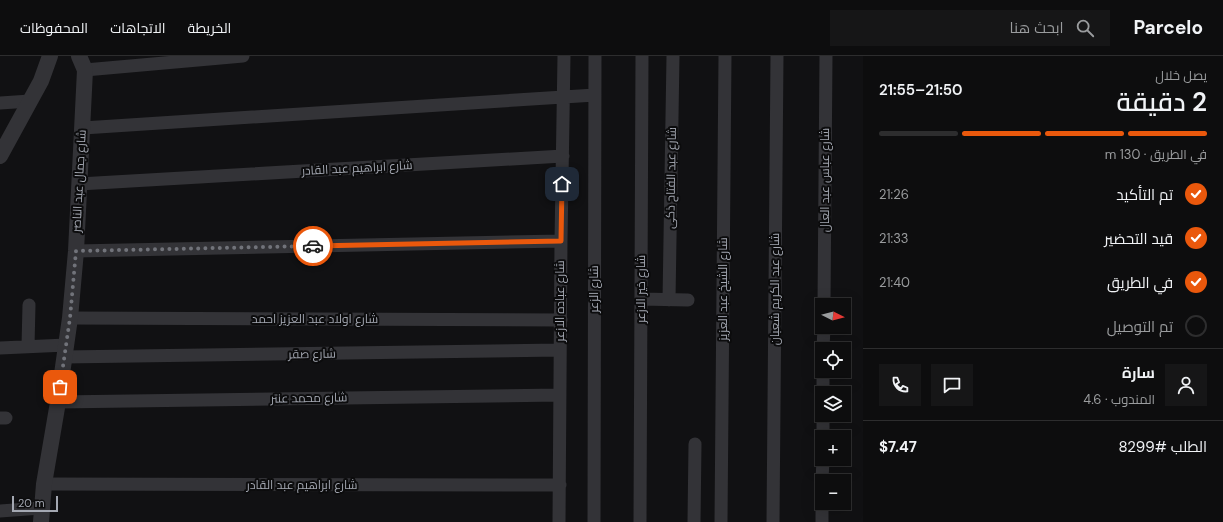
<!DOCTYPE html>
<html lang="ar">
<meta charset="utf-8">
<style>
body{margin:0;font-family:"DM Sans",Cairo,sans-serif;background:#161617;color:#f1f3f6;direction:rtl;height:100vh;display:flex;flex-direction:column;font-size:15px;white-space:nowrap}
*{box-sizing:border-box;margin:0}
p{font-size:13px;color:#9a9c9e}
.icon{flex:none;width:22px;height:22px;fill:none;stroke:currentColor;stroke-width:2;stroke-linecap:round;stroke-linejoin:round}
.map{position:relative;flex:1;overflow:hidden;direction:ltr}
.details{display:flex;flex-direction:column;background:#0d0d0e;width:360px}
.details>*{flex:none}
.needle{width:26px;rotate:96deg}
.buttons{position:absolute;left:815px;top:242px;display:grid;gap:8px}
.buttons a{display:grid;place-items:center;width:36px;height:36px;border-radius:0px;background:#0d0d0e;box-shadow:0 4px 16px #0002,0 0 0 1px #2d2d2e;font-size:20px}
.scale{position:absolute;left:12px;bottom:10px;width:46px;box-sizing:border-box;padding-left:4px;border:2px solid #a4a8b2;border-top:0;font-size:11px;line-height:14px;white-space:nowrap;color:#a4a8b2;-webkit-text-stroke:3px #0c0c0d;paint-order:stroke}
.pin{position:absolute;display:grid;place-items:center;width:34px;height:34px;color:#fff;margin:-17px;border-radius:8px;box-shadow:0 2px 6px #0006}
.courier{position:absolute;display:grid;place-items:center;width:40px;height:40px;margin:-20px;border:3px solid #ea580c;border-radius:50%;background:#fff;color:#222;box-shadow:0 1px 5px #0007}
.head em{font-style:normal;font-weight:600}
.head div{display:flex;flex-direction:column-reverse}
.head{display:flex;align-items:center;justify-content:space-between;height:68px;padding:0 16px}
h1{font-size:26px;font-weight:600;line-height:30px}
.bar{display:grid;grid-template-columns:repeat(4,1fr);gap:6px 4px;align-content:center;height:48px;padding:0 16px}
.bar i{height:5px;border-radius:3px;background:#2d2d2e}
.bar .on{background:#ea580c}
.bar p{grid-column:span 4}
.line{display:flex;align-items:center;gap:10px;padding:0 16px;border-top:1px solid #2d2d2e}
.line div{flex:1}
.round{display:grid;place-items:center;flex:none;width:42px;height:42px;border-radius:0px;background:#161617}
ol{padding:0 16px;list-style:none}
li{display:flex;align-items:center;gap:12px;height:44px}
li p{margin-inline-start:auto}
li .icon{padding:4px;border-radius:50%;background:#ea580c;color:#fff;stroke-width:4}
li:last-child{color:#9a9c9e}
li i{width:22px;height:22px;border:2px solid #2d2d2e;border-radius:50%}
header{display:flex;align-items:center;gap:24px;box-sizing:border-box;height:56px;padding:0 20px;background:#0d0d0e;border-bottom:1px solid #2d2d2e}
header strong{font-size:19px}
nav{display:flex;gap:22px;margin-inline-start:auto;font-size:14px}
.search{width:280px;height:36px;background:#161617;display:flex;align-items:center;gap:10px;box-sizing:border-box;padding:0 14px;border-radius:0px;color:#9a9c9e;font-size:15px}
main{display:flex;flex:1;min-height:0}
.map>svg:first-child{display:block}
</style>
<header>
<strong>Parcelo</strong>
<div class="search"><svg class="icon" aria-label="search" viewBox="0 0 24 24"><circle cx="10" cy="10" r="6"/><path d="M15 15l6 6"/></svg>ابحث هنا</div>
<nav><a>الخريطة</a><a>الاتجاهات</a><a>المحفوظات</a></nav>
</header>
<main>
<section class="details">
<div class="head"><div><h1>2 دقيقة</h1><p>يصل خلال</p></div><em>21:50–21:55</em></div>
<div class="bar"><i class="on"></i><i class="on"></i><i class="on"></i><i></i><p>في الطريق · 130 m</p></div>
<ol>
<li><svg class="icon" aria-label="check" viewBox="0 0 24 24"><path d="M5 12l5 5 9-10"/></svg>تم التأكيد<p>21:26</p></li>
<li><svg class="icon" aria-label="check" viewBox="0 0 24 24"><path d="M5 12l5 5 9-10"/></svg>قيد التحضير<p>21:33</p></li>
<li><svg class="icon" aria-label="check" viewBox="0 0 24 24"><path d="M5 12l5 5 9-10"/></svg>في الطريق<p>21:40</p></li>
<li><i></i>تم التوصيل</li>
</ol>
<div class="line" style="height:72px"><a class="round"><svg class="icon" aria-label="person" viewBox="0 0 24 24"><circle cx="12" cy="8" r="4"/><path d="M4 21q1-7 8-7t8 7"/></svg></a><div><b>سارة</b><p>المندوب · 4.6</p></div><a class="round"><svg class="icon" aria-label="chat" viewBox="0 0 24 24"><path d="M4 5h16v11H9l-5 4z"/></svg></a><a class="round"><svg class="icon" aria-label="phone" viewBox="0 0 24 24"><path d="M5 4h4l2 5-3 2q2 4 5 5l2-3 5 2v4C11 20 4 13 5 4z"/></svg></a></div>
<div class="line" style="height:52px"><div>الطلب #8299</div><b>$7.47</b></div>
</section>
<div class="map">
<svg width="863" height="466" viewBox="0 0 863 466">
<rect width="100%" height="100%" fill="#111113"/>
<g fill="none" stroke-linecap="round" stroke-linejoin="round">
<path stroke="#333337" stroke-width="13" d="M 85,14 L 243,0
M 0,47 L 30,45
M 83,72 L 595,39
M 79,128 L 563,100
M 76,195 L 561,185
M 641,243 L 688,244
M 669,244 L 673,0
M 824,249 L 826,0
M 70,262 L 561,264
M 28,290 L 29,249
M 0,292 L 66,289
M 823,293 L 824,271
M 64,301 L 560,294
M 823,337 L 823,315
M 58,346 L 560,339
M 0,362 L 6,362
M 823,381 L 823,359
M 822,425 L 823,403
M 44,428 L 560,429
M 0,455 L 41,452
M 559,466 L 561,185 L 564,0
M 594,466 L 595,0
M 640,466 L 642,0
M 694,466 L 695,388
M 721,466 L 725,0
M 773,466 L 777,0
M 822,466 L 822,447"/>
<path stroke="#333337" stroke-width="16" d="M 0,100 L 41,25 L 50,0
M 41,466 L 44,428 L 58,346 L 70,262 L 76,195 L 85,14 L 79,0"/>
</g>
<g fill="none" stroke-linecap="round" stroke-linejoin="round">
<path stroke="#71737a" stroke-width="4" stroke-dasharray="0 7.2" d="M 60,331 L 70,262 L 76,195 L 313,190"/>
<path stroke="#ea580c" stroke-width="5" d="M 313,190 L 561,185 L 562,128"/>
</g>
<g text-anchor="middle" stroke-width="4" stroke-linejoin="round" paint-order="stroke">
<g font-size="12" fill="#a4a8b2" stroke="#0c0c0d">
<text transform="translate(357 112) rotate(-3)" y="4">شارع ابراهيم عبد القادر</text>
<text transform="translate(671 122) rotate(-89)" y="4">شارع عبد الفتاح ذكى</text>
<text transform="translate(825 124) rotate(-90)" y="4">شارع عباس عبد العال</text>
<text transform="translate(79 125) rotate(-87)" y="4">شارع جمال عبد الناصر</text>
<text transform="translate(594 233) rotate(-90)" y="4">شارع الزعر</text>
<text transform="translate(641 233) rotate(-90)" y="4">شارع خير الازعر</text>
<text transform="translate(723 233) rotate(-90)" y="4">شارع الشيخ عبد العزيز</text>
<text transform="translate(775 233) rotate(-90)" y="4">شارع عبد الكريم شعبان</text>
<text transform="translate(560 245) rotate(-90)" y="4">شارع عباده الازعر</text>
<text x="315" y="267">شارع اولاد عبد العزيز احمد</text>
<text transform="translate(312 298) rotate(-1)" y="4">شارع صقر</text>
<text transform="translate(309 342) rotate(-1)" y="4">شارع محمد عنتر</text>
<text x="302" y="433">شارع ابراهيم عبد القادر</text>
</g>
</g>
</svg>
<div class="buttons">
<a><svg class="needle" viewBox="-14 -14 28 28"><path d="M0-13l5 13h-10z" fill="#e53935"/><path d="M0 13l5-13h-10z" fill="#9a9c9e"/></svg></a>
<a><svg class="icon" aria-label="locate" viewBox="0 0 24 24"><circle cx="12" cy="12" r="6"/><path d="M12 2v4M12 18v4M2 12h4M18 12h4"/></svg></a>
<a><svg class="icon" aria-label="layers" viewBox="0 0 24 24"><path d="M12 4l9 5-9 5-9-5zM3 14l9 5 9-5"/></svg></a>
<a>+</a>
<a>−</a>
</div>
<div class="scale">20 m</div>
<div class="pin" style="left:60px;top:331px;background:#ea580c"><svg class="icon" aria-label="bag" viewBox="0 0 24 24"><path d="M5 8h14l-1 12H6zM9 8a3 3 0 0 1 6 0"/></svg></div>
<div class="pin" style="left:562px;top:128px;background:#1f2937"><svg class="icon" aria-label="home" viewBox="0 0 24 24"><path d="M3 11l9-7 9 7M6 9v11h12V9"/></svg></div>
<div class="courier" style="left:313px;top:190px"><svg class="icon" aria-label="car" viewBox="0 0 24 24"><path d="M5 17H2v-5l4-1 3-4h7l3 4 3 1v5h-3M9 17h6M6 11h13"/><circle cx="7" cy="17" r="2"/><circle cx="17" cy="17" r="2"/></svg></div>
</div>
</main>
